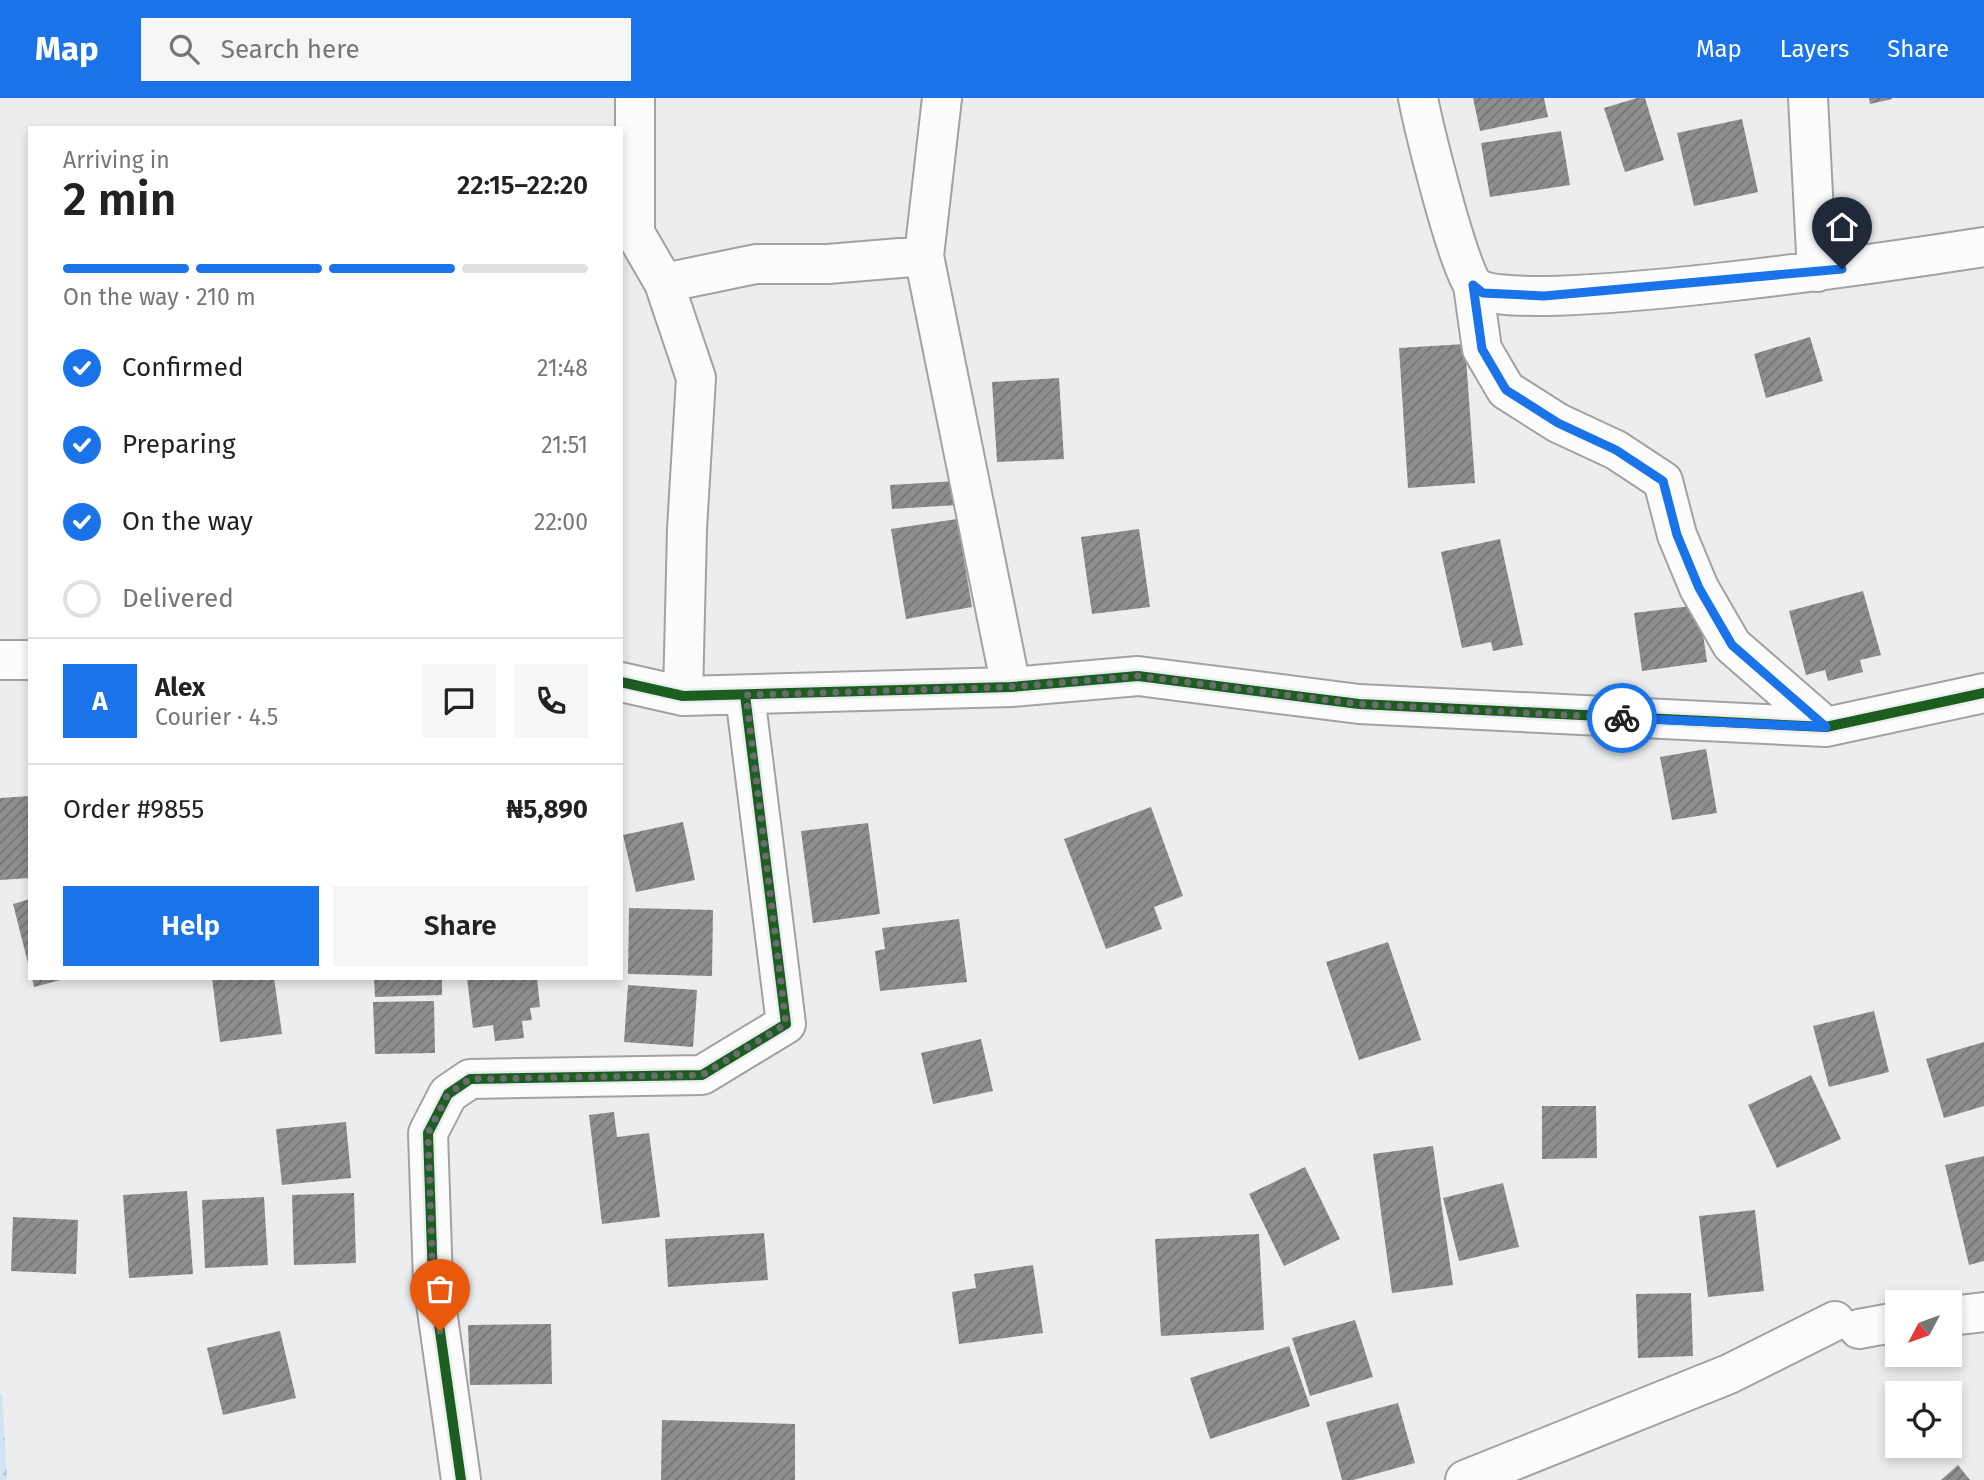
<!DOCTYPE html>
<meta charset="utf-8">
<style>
body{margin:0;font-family:"Fira Sans",sans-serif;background:#f6f6f6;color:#222;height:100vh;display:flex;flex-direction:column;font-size:26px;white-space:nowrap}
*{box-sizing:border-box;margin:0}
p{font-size:23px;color:#767676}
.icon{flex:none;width:38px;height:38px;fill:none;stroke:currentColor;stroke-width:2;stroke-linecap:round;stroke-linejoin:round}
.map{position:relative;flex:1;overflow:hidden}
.side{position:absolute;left:28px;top:28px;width:595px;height:854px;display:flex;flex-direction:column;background:#fff;border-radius:0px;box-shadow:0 4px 10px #0003}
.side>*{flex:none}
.needle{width:46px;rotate:229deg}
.controls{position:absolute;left:1885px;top:1192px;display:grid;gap:14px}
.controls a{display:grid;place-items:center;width:77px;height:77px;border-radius:0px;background:#fff;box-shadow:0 4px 10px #0003;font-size:35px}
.pin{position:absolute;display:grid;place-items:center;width:60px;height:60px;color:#fff;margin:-72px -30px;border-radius:50% 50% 50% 0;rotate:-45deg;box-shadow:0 0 7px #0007}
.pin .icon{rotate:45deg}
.courier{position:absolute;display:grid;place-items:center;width:70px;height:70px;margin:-35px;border:5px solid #1a73e8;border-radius:50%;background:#fff;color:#222;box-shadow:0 2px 9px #0007}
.overview em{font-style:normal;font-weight:600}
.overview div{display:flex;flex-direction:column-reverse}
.overview{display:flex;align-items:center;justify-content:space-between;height:119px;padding:0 35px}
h1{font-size:46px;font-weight:600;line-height:52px}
.bar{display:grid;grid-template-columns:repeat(4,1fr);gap:10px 7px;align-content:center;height:84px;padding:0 35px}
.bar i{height:9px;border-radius:5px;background:#e0e0e0}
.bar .active{background:#1a73e8}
.bar p{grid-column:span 4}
.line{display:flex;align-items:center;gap:18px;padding:0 35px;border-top:2px solid #e0e0e0}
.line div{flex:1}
.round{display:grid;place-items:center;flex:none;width:74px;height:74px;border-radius:0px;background:#f6f6f6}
ol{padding:0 35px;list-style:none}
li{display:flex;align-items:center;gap:21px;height:77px}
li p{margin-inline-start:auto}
li .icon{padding:7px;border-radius:50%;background:#1a73e8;color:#fff;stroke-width:4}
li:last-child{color:#767676}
li i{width:38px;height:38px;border:4px solid #e0e0e0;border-radius:50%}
.primary-button{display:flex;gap:14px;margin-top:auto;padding:14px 35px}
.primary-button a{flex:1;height:80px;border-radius:0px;background:#1a73e8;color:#fff;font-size:28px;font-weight:600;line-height:80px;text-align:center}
.primary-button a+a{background:#f6f6f6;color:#222}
header{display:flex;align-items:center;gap:42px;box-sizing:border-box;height:98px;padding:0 35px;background:#1a73e8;color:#fff}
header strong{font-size:33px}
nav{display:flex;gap:38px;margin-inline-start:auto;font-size:24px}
.search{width:490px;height:63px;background:#f6f6f6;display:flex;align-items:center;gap:18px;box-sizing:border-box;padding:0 24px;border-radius:0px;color:#767676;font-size:26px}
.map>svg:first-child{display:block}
</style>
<header>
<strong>Map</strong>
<div class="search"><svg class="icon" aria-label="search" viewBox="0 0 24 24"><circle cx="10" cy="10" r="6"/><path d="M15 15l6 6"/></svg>Search here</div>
<nav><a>Map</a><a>Layers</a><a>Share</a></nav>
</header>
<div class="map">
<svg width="1984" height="1382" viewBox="0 0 1984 1382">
<defs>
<pattern id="forest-firs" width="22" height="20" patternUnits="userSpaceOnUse" patternTransform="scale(1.75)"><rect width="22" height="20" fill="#d3e3f6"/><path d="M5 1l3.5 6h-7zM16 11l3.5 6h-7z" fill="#b5c3d3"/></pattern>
<pattern id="building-hatch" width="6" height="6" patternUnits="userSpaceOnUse" patternTransform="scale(1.75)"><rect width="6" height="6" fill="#8c8e8f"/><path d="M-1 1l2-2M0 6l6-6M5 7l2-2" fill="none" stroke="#727475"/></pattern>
</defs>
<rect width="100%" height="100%" fill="#ebedee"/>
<path fill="url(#forest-firs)" d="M 0,1296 L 2,1296 L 7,1382 L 0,1382 Z"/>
<path fill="url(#building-hatch)" d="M 1473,0 L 1544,0 L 1548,19 L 1480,33 Z
M 1637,0 L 1645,0 L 1664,62 L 1625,74 L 1604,10 Z
M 1869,0 L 1892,0 L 1892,1 L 1870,6 Z
M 1742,21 L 1758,94 L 1694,108 L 1677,35 Z
M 1561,33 L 1570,87 L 1490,99 L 1481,45 Z
M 1810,239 L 1823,283 L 1766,300 L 1754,256 Z
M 1465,246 L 1475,385 L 1408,390 L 1399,250 Z
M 1059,280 L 1064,361 L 997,364 L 992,284 Z
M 956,383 L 958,407 L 892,411 L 890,387 Z
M 957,421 L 972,509 L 906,521 L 891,431 Z
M 1139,431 L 1150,509 L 1092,516 L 1081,439 Z
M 1500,441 L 1523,547 L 1493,553 L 1491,544 L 1462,550 L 1441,454 Z
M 1863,493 L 1881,557 L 1860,562 L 1863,574 L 1828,583 L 1825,572 L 1806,577 L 1789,513 Z
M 1699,507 L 1707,564 L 1642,573 L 1634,515 Z
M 1706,651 L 1717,715 L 1672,722 L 1660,659 Z
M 30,698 L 30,780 L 0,782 L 0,700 Z
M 1151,709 L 1183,798 L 1154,809 L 1162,831 L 1106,851 L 1064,741 Z
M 683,724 L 695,782 L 636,794 L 623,737 Z
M 868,725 L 880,816 L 813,825 L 801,733 Z
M 30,801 L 30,869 L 29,869 L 13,806 Z
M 629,810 L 713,812 L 712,878 L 628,876 Z
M 959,821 L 967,884 L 880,893 L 875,853 L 885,851 L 882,830 Z
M 1388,844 L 1421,942 L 1359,962 L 1326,864 Z
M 32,880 L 64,880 L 64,881 L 34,889 Z
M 212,880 L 274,880 L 282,936 L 220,944 Z
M 374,880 L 442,880 L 442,897 L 375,899 Z
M 467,880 L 537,880 L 540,909 L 530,910 L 532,922 L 522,923 L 524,940 L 495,943 L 493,927 L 473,930 Z
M 628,887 L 697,892 L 693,949 L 624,944 Z
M 434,903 L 435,955 L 375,956 L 373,904 Z
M 1874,913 L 1889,974 L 1829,989 L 1813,928 Z
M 981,941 L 993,993 L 933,1006 L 921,955 Z
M 1984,944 L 1984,1008 L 1944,1020 L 1926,961 Z
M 1811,977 L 1841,1041 L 1777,1070 L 1748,1007 Z
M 1542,1008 L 1596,1008 L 1597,1060 L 1542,1061 Z
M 614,1014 L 617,1039 L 649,1035 L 660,1119 L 602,1126 L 589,1017 Z
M 346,1024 L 351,1080 L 282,1087 L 276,1031 Z
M 1433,1048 L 1453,1187 L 1392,1195 L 1373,1056 Z
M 1984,1058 L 1984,1163 L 1969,1167 L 1945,1067 Z
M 1305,1069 L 1340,1141 L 1284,1168 L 1249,1096 Z
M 1503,1085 L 1519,1149 L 1459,1163 L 1443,1100 Z
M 187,1093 L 193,1176 L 129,1180 L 123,1097 Z
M 354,1095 L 356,1165 L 294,1167 L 292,1097 Z
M 264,1099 L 268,1167 L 205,1170 L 202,1102 Z
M 1755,1112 L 1764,1193 L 1708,1199 L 1699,1118 Z
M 13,1119 L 78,1122 L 76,1176 L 11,1173 Z
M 764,1135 L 768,1182 L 668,1189 L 665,1141 Z
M 1259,1136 L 1264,1232 L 1161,1238 L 1155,1141 Z
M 1033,1167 L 1043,1235 L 959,1246 L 952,1194 L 976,1190 L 974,1176 Z
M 1691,1195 L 1693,1258 L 1638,1260 L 1636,1196 Z
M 1355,1222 L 1373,1279 L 1310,1298 L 1292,1240 Z
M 551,1226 L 552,1286 L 470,1287 L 468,1227 Z
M 280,1233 L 296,1300 L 223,1317 L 207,1250 Z
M 1289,1248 L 1310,1308 L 1210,1341 L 1190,1280 Z
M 1398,1305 L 1415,1365 L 1353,1382 L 1342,1382 L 1326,1324 Z
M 662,1322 L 795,1326 L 795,1382 L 661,1382 Z
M 1958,1367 L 1970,1382 L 1941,1382 Z"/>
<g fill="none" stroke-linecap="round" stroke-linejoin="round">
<defs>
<path id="street" d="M 635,0 L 635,135 L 664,185
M 942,0 L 924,158 L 1011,589
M 1418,0 C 1424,30 1458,170 1474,188 C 1505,222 1920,159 1984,149
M 1808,0 L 1817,174
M 1473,187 L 1482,251 L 1506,292 L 1558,325 L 1616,352 L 1663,383 L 1677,437 L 1699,490 L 1732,547 L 1826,629
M 0,562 L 30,562
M 621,584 L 683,598 L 1011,589 L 1138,578 L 1359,606 L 1826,629 L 1984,595
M 683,598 L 687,431 L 696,280 L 664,185 L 756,166 L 828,166 L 924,158
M 1950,1218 L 1984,1214
M 1859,1231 L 1897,1224
M 461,1382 L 433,1184 L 428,1035 L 448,996 L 470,981 L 702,977 L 786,926 L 745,597
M 1465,1382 L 1729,1276 L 1835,1223"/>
</defs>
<use href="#street" stroke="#a1a2a3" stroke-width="42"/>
<use href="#street" stroke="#fcfcfc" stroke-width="38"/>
<defs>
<path id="cycleway" d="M 621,584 L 683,598 L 1011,589 L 1138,578 L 1359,606 L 1826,629 L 1984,595
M 461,1382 L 433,1184 L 428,1035 L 448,996 L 470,981 L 702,977 L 786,926 L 745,597"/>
</defs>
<use href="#cycleway" stroke="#eaedef" stroke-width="15"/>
<use href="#cycleway" stroke="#1b5e20" stroke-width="10"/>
</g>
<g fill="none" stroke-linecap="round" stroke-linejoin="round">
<path stroke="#6a6c6d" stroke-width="7" stroke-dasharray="0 12.6" d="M 440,1233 L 433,1184 L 428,1035 L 448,996 L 470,981 L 702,977 L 786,926 L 746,597 L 1010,589 L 1139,578 L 1359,606 L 1622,620"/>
<path stroke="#1a73e8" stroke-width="9" d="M 1622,620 L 1826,629 L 1732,547 L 1699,490 L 1677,437 L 1663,383 L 1616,352 L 1558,325 L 1506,292 L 1482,251 L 1473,187 L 1483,195 L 1544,198 L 1842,171"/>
</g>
</svg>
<div class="controls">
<a><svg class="needle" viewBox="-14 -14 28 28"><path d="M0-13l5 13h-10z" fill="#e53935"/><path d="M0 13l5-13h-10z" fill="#767676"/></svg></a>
<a><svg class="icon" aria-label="locate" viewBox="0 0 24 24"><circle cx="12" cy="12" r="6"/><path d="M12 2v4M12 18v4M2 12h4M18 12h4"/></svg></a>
</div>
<div class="pin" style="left:440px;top:1233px;background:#ea580c"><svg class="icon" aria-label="bag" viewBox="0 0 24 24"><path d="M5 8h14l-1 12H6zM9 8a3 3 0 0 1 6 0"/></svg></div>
<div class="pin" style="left:1842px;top:171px;background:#1f2937"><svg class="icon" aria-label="home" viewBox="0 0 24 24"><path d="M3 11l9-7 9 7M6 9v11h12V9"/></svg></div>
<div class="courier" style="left:1622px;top:620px"><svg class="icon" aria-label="bike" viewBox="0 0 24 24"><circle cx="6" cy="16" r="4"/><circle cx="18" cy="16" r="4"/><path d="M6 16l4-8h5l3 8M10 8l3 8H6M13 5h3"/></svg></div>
<section class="side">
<div class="overview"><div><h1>2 min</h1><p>Arriving in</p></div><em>22:15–22:20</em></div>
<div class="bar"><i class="active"></i><i class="active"></i><i class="active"></i><i></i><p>On the way · 210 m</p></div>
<ol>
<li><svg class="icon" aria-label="check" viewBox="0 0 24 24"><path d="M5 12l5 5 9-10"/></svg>Confirmed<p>21:48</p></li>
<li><svg class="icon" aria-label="check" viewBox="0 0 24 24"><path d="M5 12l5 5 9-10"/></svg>Preparing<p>21:51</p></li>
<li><svg class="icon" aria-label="check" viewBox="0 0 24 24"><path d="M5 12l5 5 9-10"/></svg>On the way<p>22:00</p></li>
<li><i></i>Delivered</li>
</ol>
<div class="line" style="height:126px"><b class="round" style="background:#1a73e8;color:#fff">A</b><div><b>Alex</b><p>Courier · 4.5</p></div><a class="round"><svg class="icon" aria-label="chat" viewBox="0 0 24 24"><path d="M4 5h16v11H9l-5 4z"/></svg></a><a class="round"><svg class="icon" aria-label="phone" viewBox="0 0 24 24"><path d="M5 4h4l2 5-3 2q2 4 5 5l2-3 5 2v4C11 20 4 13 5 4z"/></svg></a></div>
<div class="line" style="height:91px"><div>Order #9855</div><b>₦5,890</b></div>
<div class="primary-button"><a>Help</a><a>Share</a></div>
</section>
</div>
